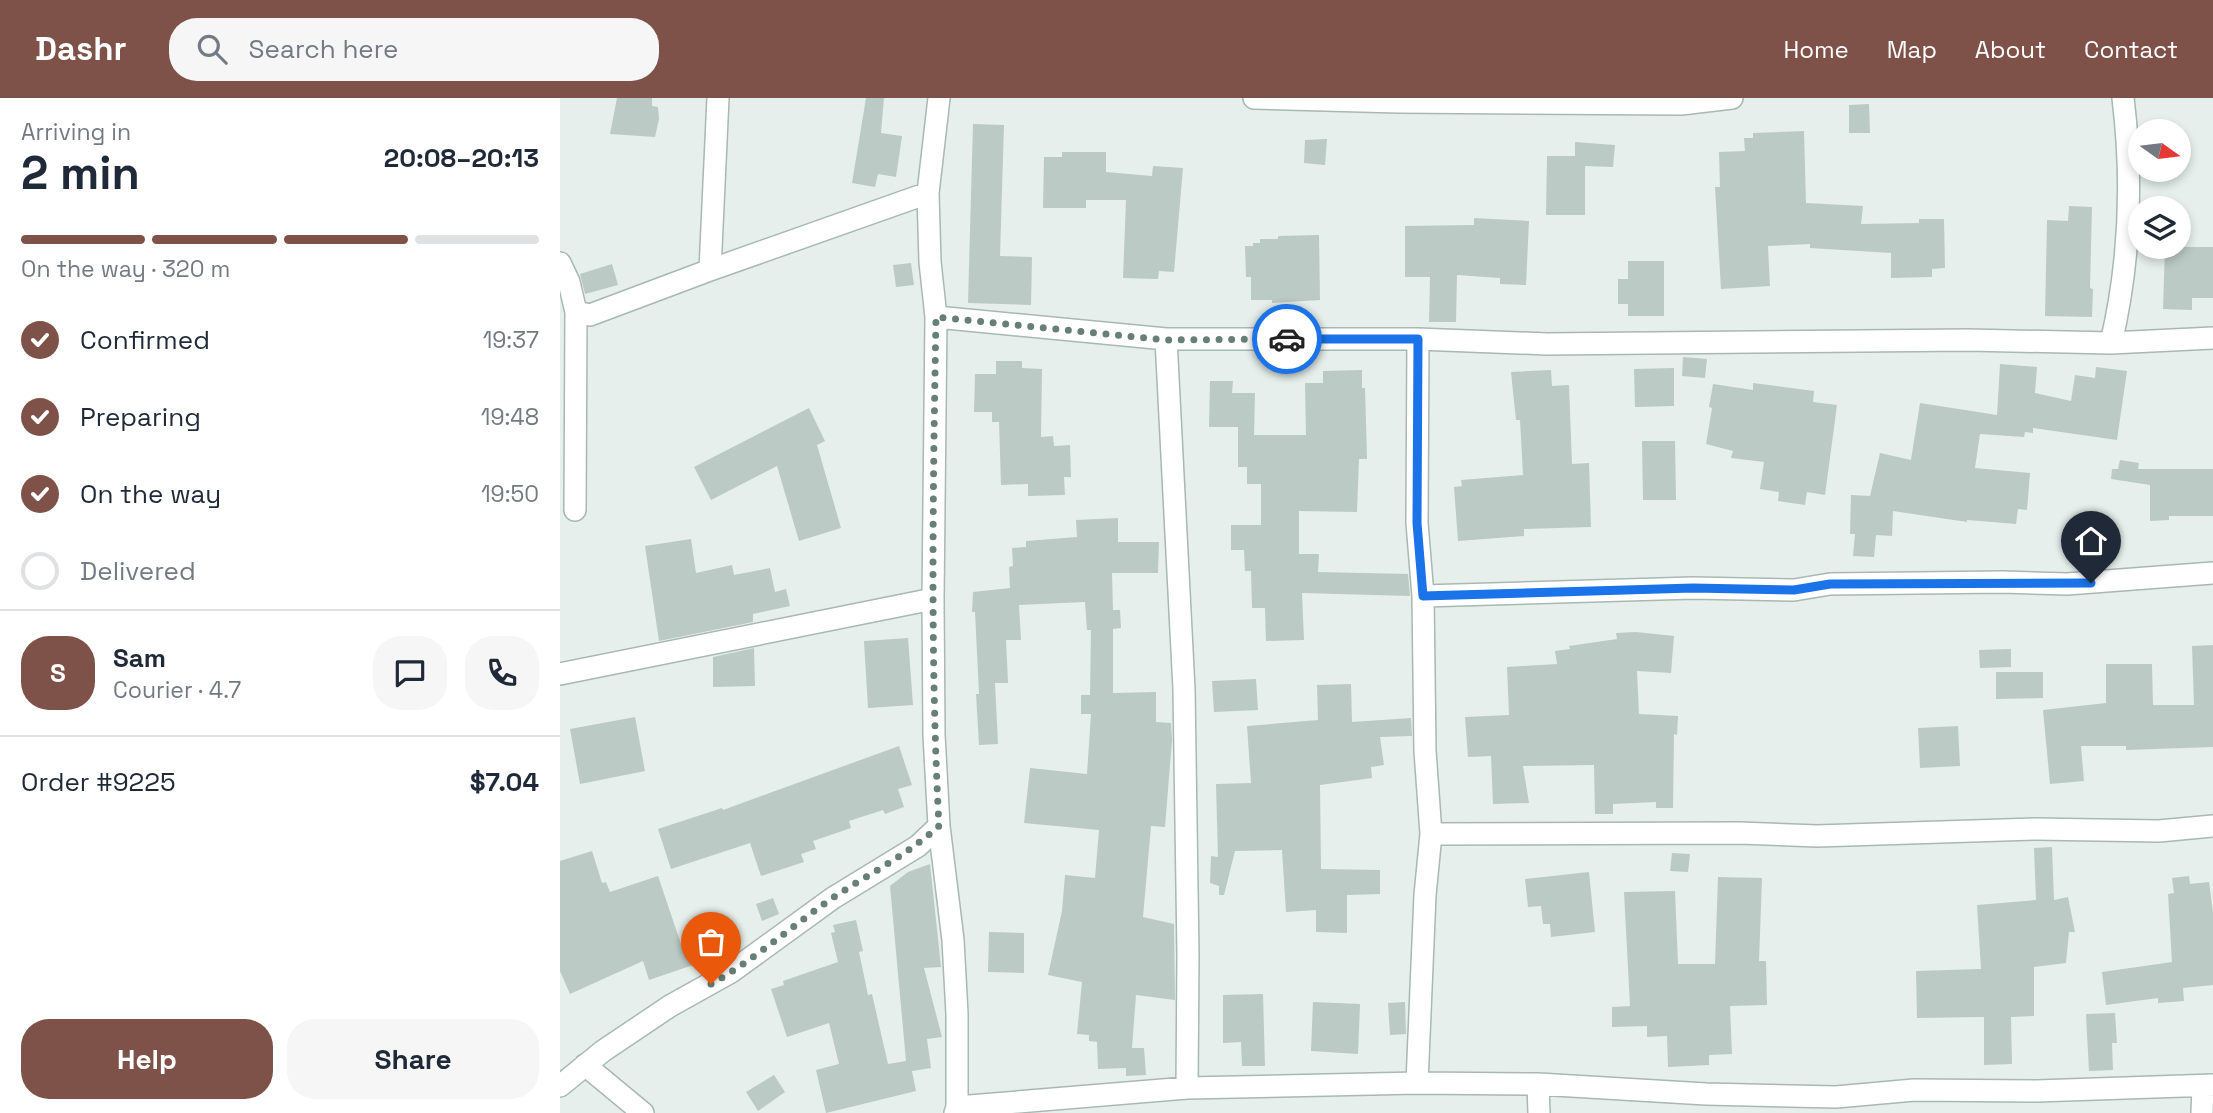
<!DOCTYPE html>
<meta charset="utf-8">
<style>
body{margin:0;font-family:"Space Grotesk",sans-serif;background:#f6f6f7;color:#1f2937;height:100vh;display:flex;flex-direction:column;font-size:26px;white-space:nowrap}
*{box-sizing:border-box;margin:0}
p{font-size:23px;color:#747a83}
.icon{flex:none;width:38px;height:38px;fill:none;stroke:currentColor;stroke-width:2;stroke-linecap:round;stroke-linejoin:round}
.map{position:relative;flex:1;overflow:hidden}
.drawer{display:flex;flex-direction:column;background:#fff;width:560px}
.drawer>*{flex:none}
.needle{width:46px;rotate:104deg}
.tools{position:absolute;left:1568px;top:21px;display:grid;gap:14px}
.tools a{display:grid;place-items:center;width:63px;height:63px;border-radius:50%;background:#fff;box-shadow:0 4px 10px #0003;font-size:35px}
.pin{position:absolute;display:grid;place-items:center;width:60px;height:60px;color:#fff;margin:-72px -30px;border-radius:50% 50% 50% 0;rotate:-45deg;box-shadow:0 0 7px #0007}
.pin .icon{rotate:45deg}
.courier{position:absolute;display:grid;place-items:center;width:70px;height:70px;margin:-35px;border:5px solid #1a73e8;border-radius:50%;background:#fff;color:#222;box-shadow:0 2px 9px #0007}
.summary em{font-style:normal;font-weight:600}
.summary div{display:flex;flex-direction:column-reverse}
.summary{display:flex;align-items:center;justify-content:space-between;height:119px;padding:0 21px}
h1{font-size:46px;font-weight:600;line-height:52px}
.bar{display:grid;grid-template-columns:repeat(4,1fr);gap:10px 7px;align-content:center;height:84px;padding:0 21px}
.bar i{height:9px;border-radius:5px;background:#e0e1e3}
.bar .current{background:#7f5249}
.bar p{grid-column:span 4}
.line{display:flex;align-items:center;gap:18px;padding:0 21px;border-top:2px solid #e0e1e3}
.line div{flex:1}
.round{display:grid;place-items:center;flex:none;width:74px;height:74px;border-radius:28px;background:#f6f6f7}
ol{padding:0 21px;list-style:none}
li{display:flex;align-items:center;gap:21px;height:77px}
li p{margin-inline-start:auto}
li .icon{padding:7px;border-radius:50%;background:#7f5249;color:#fff;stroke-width:4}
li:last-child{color:#747a83}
li i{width:38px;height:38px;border:4px solid #e0e1e3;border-radius:50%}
.action{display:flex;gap:14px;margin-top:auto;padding:14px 21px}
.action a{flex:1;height:80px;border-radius:28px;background:#7f5249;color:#fff;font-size:28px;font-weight:600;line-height:80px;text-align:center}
.action a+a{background:#f6f6f7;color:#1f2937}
header{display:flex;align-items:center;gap:42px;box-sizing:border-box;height:98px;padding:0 35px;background:#7f5249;color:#fff}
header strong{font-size:33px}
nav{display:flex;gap:38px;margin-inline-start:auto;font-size:24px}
.search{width:490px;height:63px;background:#f6f6f7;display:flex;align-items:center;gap:18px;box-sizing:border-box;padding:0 24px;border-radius:28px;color:#747a83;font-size:26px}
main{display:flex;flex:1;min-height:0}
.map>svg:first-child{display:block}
</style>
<header>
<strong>Dashr</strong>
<div class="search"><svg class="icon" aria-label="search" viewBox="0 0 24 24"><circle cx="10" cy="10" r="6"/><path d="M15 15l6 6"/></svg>Search here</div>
<nav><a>Home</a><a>Map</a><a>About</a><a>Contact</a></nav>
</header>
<main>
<section class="drawer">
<div class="summary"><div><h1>2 min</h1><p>Arriving in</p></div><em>20:08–20:13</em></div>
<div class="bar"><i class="current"></i><i class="current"></i><i class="current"></i><i></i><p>On the way · 320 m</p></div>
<ol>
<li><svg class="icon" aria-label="check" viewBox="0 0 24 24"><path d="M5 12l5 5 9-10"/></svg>Confirmed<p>19:37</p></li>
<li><svg class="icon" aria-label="check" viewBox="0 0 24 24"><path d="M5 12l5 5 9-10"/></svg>Preparing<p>19:48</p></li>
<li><svg class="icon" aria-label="check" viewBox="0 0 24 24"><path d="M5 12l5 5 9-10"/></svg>On the way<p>19:50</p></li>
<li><i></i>Delivered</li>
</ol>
<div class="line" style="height:126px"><b class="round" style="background:#7f5249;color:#fff">S</b><div><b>Sam</b><p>Courier · 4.7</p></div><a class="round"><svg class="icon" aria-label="chat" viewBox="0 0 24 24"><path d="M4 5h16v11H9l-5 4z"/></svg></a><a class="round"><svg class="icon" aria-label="phone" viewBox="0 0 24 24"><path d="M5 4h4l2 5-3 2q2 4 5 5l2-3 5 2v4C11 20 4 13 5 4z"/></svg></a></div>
<div class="line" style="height:91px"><div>Order #9225</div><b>$7.04</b></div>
<div class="action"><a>Help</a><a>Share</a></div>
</section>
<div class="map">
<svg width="1653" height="1015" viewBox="0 0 1653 1015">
<rect width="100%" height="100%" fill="#e6efeb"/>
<path fill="#bbcac4" d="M 57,0 L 92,0 L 92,8 L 98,9 L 99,21 L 95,39 L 50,36 Z
M 306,0 L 324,0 L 321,35 L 342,38 L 336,79 L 318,76 L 315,89 L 292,85 Z
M 1309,6 L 1310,35 L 1289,35 L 1289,7 Z
M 413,26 L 444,27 L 440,158 L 472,159 L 471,207 L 408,205 Z
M 1244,33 L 1246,105 L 1303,108 L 1301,126 L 1359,125 L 1359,121 L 1384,121 L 1385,170 L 1372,171 L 1372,179 L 1331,180 L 1331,155 L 1250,150 L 1250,146 L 1208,148 L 1210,188 L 1161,191 L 1155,89 L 1160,89 L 1159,54 L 1185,53 L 1184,40 L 1193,40 L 1193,35 Z
M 767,41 L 765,67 L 744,65 L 745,42 Z
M 1015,44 L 1055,47 L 1053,69 L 1025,68 L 1025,117 L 986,117 L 987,58 L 1015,58 Z
M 502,54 L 546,54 L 546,74 L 592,78 L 593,68 L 623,70 L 614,174 L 599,173 L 598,181 L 563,180 L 566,102 L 526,102 L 526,110 L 483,110 L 484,59 L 502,59 Z
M 1509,108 L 1532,109 L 1530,190 L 1533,191 L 1532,219 L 1485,218 L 1487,122 L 1508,123 Z
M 914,120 L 969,123 L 966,187 L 940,186 L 940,180 L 897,177 L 896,224 L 869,224 L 870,179 L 845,179 L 845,128 L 914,127 Z
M 759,137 L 760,202 L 712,205 L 712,202 L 691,202 L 691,179 L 686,179 L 685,148 L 693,148 L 693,145 L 700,145 L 700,141 L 718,141 L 718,138 Z
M 1605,149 L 1653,149 L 1653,200 L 1632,200 L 1632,212 L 1603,211 Z
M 1068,163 L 1104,163 L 1104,218 L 1068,218 L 1068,206 L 1058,206 L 1058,181 L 1068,181 Z
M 351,165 L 354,187 L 336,189 L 333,167 Z
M 52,166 L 58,187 L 25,196 L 20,176 Z
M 1123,259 L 1147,261 L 1145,280 L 1122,278 Z
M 436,263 L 462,263 L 462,270 L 482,271 L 481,339 L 493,338 L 494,348 L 510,347 L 511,379 L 504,379 L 505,397 L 468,398 L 468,386 L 441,387 L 439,324 L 432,324 L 432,314 L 414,314 L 415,276 L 436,276 Z
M 1440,266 L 1477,269 L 1475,295 L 1511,303 L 1515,277 L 1535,280 L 1536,269 L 1567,273 L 1557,342 L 1473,330 L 1473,335 L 1465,334 L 1464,339 L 1420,336 L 1415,370 L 1470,375 L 1467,412 L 1458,411 L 1456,426 L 1407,422 L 1407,424 L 1333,413 L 1332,438 L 1316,437 L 1314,459 L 1293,458 L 1295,436 L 1290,436 L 1291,397 L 1310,398 L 1320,355 L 1351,362 L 1360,305 L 1437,317 Z
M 1114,270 L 1114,308 L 1075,309 L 1074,271 Z
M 802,272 L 802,290 L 805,290 L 807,361 L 799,361 L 797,414 L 739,413 L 739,456 L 759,456 L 758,474 L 848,476 L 850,498 L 742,495 L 744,542 L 706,543 L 705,510 L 692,510 L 691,473 L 685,473 L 684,452 L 671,452 L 671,427 L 701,427 L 701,386 L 687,386 L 687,369 L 678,369 L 678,329 L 649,329 L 650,283 L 673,283 L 672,295 L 695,295 L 694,337 L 746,337 L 745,285 L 763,285 L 763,273 Z
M 991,272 L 992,288 L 1009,287 L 1012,366 L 1029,365 L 1031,429 L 964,431 L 964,438 L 898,443 L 894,389 L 902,388 L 901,382 L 963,377 L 960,322 L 956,322 L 951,274 Z
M 1193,285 L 1254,293 L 1253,304 L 1277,307 L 1265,397 L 1247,394 L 1245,407 L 1218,403 L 1219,394 L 1200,391 L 1204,364 L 1171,360 L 1173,353 L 1146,346 L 1152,310 L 1149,309 L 1153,286 L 1193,292 Z
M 249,310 L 265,343 L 257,347 L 281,430 L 239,443 L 217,368 L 151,402 L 134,369 Z
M 1082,343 L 1115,343 L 1116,402 L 1083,402 Z
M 1560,362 L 1579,365 L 1578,371 L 1653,371 L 1653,418 L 1609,418 L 1609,422 L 1590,423 L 1590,387 L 1551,381 L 1552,371 L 1558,371 Z
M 558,420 L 558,444 L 599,444 L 598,475 L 552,475 L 553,512 L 560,512 L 561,530 L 553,531 L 553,595 L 596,594 L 596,624 L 611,625 L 612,642 L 605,729 L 591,728 L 583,819 L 614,826 L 615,902 L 576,897 L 572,950 L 584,950 L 586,977 L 566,978 L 566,970 L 538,971 L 537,944 L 529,943 L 529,937 L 517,936 L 522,884 L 488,877 L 502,813 L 505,777 L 535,780 L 539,732 L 464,725 L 470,670 L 527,676 L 531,616 L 521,616 L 521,597 L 530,597 L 531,532 L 527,532 L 525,504 L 459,507 L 461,542 L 446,542 L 448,585 L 435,585 L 438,646 L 419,647 L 416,596 L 419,596 L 415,514 L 412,514 L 413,494 L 450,490 L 449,469 L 453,468 L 452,450 L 466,449 L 466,443 L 517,439 L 516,422 Z
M 131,441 L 136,475 L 172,467 L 174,477 L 210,470 L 215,494 L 226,491 L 230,508 L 193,516 L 193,524 L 99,543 L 85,448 Z
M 1076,534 L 1114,538 L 1111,575 L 1077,573 L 1079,616 L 1118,618 L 1117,637 L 1114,636 L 1113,710 L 1096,710 L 1096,704 L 1053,706 L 1053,716 L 1035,716 L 1034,667 L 963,668 L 969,705 L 933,706 L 931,658 L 908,659 L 905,619 L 949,617 L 947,569 L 997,566 L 995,553 L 1010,551 L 1009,548 L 1057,541 L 1056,535 Z
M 348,540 L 353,607 L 308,610 L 304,543 Z
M 1653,547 L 1653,649 L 1566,652 L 1566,648 L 1521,648 L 1524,683 L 1490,686 L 1483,612 L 1546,605 L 1546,566 L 1592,566 L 1593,607 L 1634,607 L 1632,548 Z
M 194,550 L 195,588 L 153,589 L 153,559 Z
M 1451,551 L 1451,569 L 1420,570 L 1419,552 Z
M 1436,574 L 1483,574 L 1483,600 L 1436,601 Z
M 696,581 L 698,612 L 654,614 L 652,583 Z
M 791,586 L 792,624 L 851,620 L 852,638 L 820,639 L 824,667 L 811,669 L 812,680 L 760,687 L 761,771 L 820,772 L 820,796 L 787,797 L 787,835 L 756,834 L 756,812 L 726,814 L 722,752 L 675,753 L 664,797 L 659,797 L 659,788 L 650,785 L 651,758 L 658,759 L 656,686 L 691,685 L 687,628 L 758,622 L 757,587 Z
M 75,619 L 85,673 L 20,686 L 10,631 Z
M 1398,628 L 1400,668 L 1360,670 L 1358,630 Z
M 339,648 L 352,687 L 338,691 L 344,709 L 325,716 L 323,712 L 289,723 L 291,730 L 253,743 L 256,751 L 241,756 L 244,764 L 201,778 L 190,745 L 111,771 L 98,731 L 162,710 L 163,712 Z
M 1492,749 L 1494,802 L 1508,799 L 1515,834 L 1509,834 L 1506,865 L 1474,869 L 1474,918 L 1451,919 L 1452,966 L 1424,967 L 1424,919 L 1357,920 L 1356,873 L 1421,871 L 1417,807 L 1476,802 L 1474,750 Z
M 32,753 L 42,785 L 46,784 L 50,794 L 98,778 L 121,846 L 132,842 L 139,865 L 89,882 L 83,863 L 10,896 L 0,873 L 0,763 Z
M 1112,755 L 1130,756 L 1128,774 L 1110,773 Z
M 370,766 L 381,869 L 364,870 L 382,939 L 367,941 L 371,970 L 352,973 L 356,993 L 266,1015 L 256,972 L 279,966 L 269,925 L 227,939 L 211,891 L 224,887 L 223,883 L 278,864 L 271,835 L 275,834 L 273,827 L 296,822 L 303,853 L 299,854 L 308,897 L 312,896 L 328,966 L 346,963 L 330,788 L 348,774 Z
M 1029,774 L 1035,834 L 991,839 L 990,826 L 983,826 L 981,808 L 968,809 L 965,781 Z
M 1629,778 L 1630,786 L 1649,784 L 1653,814 L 1653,887 L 1623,890 L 1624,903 L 1598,905 L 1598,900 L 1546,907 L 1542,874 L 1612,864 L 1608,796 L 1614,795 L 1612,780 Z
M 1158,779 L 1202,780 L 1199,863 L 1206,863 L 1207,907 L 1170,908 L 1172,956 L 1149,957 L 1149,967 L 1108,969 L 1107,938 L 1087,939 L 1087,928 L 1052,929 L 1052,909 L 1070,908 L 1064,794 L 1115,793 L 1118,866 L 1155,866 Z
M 213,800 L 219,816 L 202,823 L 196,806 Z
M 429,834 L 464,835 L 464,875 L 428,874 Z
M 703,896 L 705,968 L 682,968 L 681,944 L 663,945 L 663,897 Z
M 753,904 L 800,906 L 798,956 L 751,953 Z
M 845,904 L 846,936 L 830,937 L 828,905 Z
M 1555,915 L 1557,945 L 1552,945 L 1553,972 L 1529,973 L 1526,916 Z
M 214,977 L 225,994 L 198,1013 L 186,994 Z"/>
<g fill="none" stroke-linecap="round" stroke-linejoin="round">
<defs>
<path id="minor" d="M 379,0 L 368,95 L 370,164 L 376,219 L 373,501 L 374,637 L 379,728 L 393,842 L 397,916 L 397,1009 L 395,1015
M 694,0 L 838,4 L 1121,6 L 1172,0
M 0,165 L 9,184 L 16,214 L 30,217 L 150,172 L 368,95
M 150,172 L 158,0
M 376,219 L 606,241 L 858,241 L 987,246 L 1408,242 L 1551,245 L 1653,240
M 606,241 L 624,591 L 628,857 L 627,990
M 1551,245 C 1570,164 1573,82 1563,0
M 15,412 L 16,214
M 863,498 L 1133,490 L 1234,492 L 1270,486 L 1443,484 L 1507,486 L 1653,475
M 0,576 L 373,501
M 871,736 L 1179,735 L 1257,738 L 1475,731 L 1599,733 L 1653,728
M 25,967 L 83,1015
M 857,985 L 865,797 L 871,736 L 865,653 L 863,498 L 857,425 L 858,241
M 978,986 L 979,1015
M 0,988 L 43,953 L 110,908 L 171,874 L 273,800 L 358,748 L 379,728
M 397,1009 L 627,990 L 857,985 L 978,986 L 1146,996 L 1276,999 L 1354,992 L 1477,993 L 1653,987
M 1642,1015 L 1643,989"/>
</defs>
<use href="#minor" stroke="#a8b8b2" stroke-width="24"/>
<use href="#minor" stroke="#fff" stroke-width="21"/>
</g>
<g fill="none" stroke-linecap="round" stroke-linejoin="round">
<path stroke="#687f78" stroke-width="7" stroke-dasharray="0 12.6" d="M 151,886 C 194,862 231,829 271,801 C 307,777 346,758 379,728 C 370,559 373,389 376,219 L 606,242 L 727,241"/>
<path stroke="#1a73e8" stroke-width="9" d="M 727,241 L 858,241 L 857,425 L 863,498 L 1133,490 L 1234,492 L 1270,486 L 1531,485"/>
</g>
</svg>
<div class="tools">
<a><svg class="needle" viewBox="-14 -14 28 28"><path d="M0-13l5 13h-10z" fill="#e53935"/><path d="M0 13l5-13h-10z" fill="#747a83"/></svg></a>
<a><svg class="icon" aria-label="layers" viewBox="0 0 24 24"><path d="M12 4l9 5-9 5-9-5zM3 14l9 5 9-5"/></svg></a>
</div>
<div class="pin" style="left:151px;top:886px;background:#ea580c"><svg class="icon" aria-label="bag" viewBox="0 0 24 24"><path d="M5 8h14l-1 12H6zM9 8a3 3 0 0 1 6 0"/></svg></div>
<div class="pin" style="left:1531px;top:485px;background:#1f2937"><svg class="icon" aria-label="home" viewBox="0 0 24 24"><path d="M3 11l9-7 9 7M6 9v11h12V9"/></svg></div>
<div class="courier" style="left:727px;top:241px"><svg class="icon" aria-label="car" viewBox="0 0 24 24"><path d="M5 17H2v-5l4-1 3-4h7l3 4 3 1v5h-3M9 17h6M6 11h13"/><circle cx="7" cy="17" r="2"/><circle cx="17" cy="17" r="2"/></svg></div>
</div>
</main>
